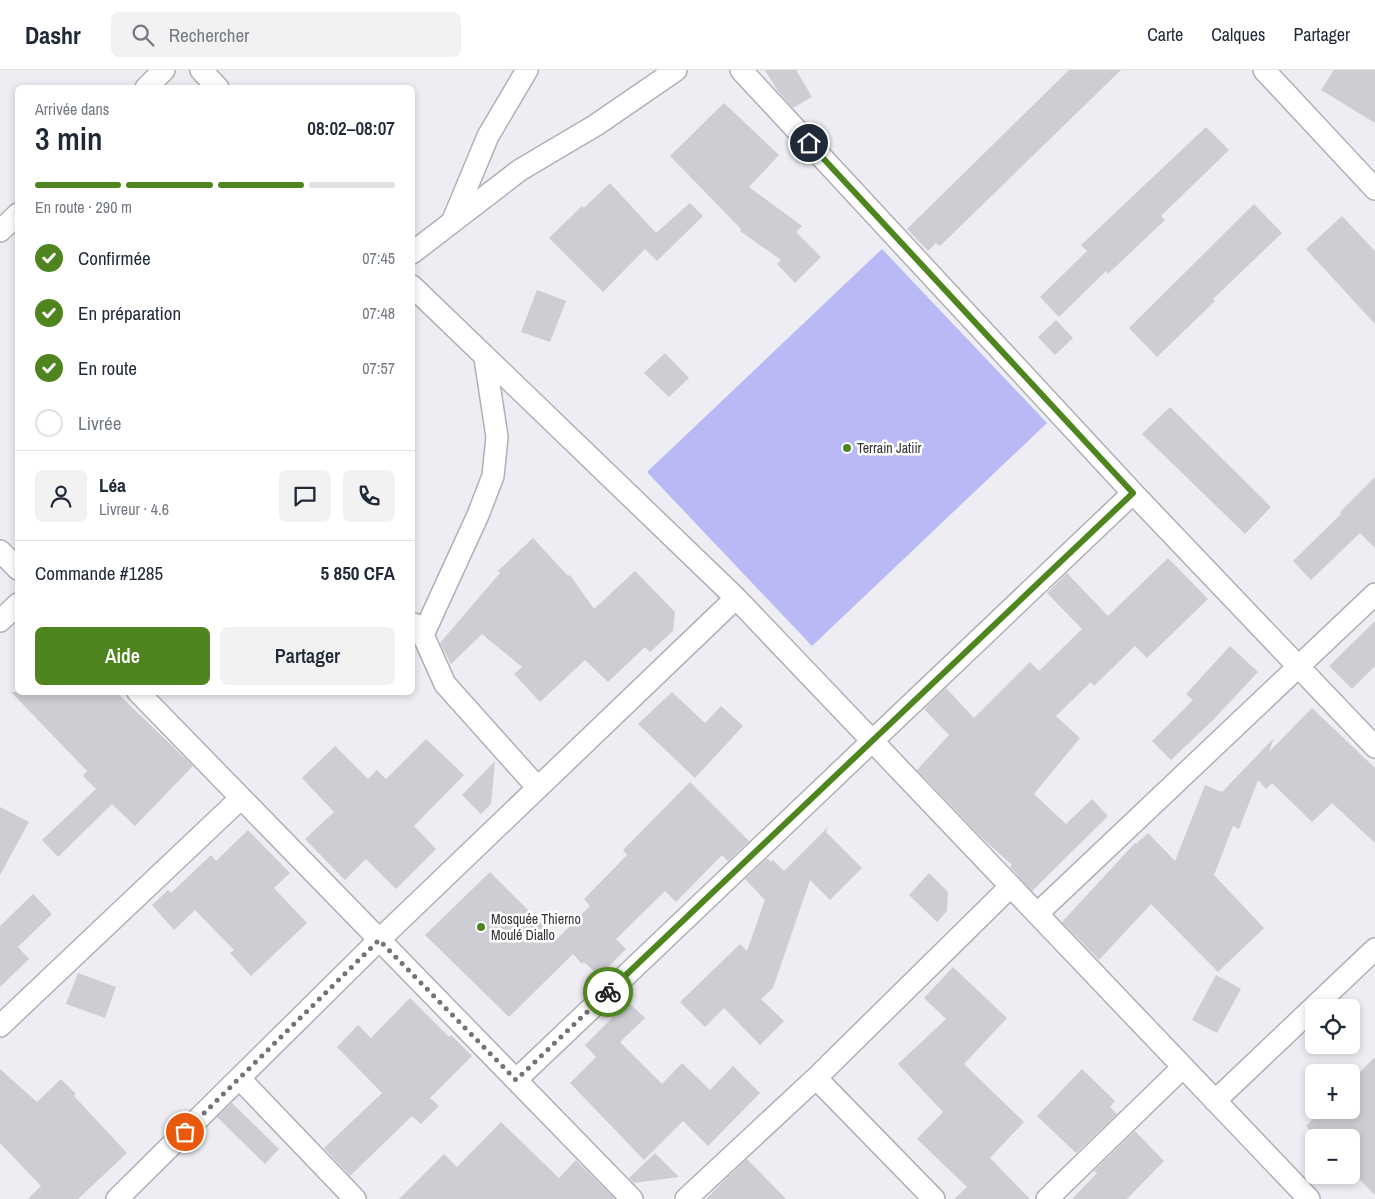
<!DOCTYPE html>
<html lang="fr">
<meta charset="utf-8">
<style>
body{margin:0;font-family:"Archivo Narrow",sans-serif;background:#f2f2f3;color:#1f2937;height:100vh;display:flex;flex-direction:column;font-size:19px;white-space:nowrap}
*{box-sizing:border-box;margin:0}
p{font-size:16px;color:#747a83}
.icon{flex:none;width:28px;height:28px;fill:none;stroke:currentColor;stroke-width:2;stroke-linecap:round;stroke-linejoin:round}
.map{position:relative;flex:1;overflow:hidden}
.side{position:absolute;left:15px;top:15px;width:400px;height:610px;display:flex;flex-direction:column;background:#fff;border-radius:8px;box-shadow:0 2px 8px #0003}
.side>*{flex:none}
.buttons{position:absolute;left:1305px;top:929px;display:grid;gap:10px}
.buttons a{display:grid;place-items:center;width:55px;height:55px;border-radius:8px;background:#fff;box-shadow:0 2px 8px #0003;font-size:25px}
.pin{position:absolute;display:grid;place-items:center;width:42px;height:42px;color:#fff;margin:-21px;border:2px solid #fff;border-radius:50%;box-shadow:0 1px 5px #0007}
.courier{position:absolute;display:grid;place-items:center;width:50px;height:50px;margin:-25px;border:4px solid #4e851f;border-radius:50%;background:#fff;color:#222;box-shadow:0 1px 6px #0007}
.head em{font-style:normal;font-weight:600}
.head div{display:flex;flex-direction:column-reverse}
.head{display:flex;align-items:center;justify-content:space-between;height:85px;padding:0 20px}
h1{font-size:32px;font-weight:600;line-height:38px}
.bar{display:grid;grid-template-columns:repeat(4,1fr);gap:8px 5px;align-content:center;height:60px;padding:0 20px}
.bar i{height:6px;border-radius:4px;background:#e0e1e3}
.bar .active{background:#4e851f}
.bar p{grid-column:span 4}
.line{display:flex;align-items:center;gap:12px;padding:0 20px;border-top:1px solid #e0e1e3}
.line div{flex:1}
.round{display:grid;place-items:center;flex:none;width:52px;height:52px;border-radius:8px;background:#f2f2f3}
ol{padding:0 20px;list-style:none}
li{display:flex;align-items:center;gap:15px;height:55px}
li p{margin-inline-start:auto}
li .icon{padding:5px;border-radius:50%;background:#4e851f;color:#fff;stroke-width:4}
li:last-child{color:#747a83}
li i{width:28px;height:28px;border:2px solid #e0e1e3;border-radius:50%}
.cta{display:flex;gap:10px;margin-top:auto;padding:10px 20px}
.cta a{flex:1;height:58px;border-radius:8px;background:#4e851f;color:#fff;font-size:20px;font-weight:600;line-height:58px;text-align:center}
.cta a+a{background:#f2f2f3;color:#1f2937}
header{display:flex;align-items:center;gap:30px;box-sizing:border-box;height:70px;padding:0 25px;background:#fff;border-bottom:1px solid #e0e1e3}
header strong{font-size:24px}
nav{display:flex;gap:28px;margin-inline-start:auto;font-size:18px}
.search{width:350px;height:45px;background:#f2f2f3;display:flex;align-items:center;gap:12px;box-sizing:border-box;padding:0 18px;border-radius:8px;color:#747a83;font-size:19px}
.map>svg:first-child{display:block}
</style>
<header>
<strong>Dashr</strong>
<div class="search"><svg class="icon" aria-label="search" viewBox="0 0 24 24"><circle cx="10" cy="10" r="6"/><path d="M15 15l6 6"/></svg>Rechercher</div>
<nav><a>Carte</a><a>Calques</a><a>Partager</a></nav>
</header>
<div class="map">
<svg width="1375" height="1129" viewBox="0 0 1375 1129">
<rect width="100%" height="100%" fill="#ededf3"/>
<path fill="#b8b9f5" d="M 882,179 L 1047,353 L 812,576 L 647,402 Z"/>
<path fill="#cdcdd3" d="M 765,0 L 796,0 L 812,27 L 793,38 L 777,20 Z
M 1069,0 L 1121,0 L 940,176 L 936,173 L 928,181 L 907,159 Z
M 1334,0 L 1375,0 L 1375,53 L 1321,20 Z
M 724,33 L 779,85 L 749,117 L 802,156 L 796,162 L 821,187 L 795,213 L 777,194 L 781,190 L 740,161 L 741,159 L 670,86 Z
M 1206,57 L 1229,80 L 1161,146 L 1165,150 L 1108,204 L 1106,201 L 1059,247 L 1040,227 L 1087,181 L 1081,175 Z
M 610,113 L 656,163 L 690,133 L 703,146 L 657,191 L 645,179 L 603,222 L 549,168 L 582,136 L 584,138 Z
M 1254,134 L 1282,163 L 1213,229 L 1215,231 L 1157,287 L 1129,258 Z
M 1342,146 L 1375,181 L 1375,254 L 1306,179 Z
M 537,220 L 566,231 L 550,272 L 521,262 Z
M 1056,250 L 1073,268 L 1055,285 L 1038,267 Z
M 665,283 L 689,308 L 669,327 L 644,303 Z
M 1170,337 L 1271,437 L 1245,464 L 1142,364 Z
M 1375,407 L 1375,478 L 1360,463 L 1311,510 L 1293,491 L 1341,444 L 1340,442 Z
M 533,468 L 568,506 L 570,505 L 594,539 L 635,501 L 675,542 L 673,561 L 650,582 L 645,577 L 608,612 L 585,590 L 540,632 L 514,604 L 522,597 L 482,564 L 451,594 L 440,573 L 500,503 L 498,501 Z
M 1168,488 L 1208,529 L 1147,588 L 1135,576 L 1094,616 L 1091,612 L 1056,646 L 1080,668 L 1034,724 L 1066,754 L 1092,729 L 1108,746 L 1032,821 L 1010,797 L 1012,795 L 981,767 L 917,700 L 949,665 L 924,639 L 946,618 L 974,648 L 1030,592 L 1039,601 L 1082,559 L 1047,523 L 1067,503 L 1108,546 Z
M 1375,551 L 1375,596 L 1352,619 L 1329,596 Z
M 1230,576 L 1258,602 L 1213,650 L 1171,690 L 1152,671 L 1193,630 L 1186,624 Z
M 11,622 L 116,622 L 193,696 L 135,756 L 112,734 L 58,787 L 42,770 L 96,719 L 83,706 L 87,701 Z
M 672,622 L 705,653 L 721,636 L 743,656 L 695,708 L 638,654 Z
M 1312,638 L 1375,698 L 1375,773 L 1332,733 L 1312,752 L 1272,713 L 1266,719 L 1258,710 L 1239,759 L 1233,756 L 1214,805 L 1264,858 L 1218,902 L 1151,834 L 1099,890 L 1062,852 L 1135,773 L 1136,774 L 1148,763 L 1175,791 L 1205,715 L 1222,722 L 1274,668 L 1269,682 Z
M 426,669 L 464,705 L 414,756 L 436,779 L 396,819 L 366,789 L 345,810 L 305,769 L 334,742 L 302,708 L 335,676 L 368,709 L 377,700 L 386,709 Z
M 495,691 L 491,734 L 481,744 L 462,725 Z
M 690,712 L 749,771 L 728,791 L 722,785 L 676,832 L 665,821 L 616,869 L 626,879 L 599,906 L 584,892 L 582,894 L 573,884 L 509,947 L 425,865 L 490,802 L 557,869 L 590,836 L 584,829 L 627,785 L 623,780 Z
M 0,737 L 29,752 L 0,805 Z
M 828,757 L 826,762 L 862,798 L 830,830 L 810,810 L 773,918 L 761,929 L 784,951 L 760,975 L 724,938 L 705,957 L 680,932 L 740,874 L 747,881 L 765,830 L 745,809 L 767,788 L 771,792 L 773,790 L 784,801 Z
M 248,760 L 290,803 L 274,818 L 307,853 L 251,906 L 230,883 L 234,880 L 195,840 L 174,860 L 152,835 L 168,820 L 171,823 L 211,785 L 216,791 Z
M 929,803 L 948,822 L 947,841 L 937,852 L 909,825 Z
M 33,824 L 52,844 L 18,877 L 29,889 L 0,917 L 0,856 Z
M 953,897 L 1007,948 L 964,994 L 1024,1052 L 990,1088 L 1030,1129 L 954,1129 L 967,1117 L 917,1069 L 943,1042 L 898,994 L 946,949 L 924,928 Z
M 78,903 L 116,917 L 105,948 L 66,934 Z
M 1216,905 L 1241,919 L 1217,963 L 1192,950 Z
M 410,928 L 449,967 L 451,965 L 472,986 L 430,1028 L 439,1036 L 421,1054 L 412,1046 L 350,1106 L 324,1078 L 382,1023 L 337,977 L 358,955 L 371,968 Z
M 628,932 L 645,948 L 620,972 L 662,1014 L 682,993 L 710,1020 L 733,996 L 760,1023 L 708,1076 L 683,1051 L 644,1090 L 570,1013 L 596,987 L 585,975 Z
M 1375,987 L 1375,1125 L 1351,1101 L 1351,1068 L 1317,1068 L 1306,1056 L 1322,1040 L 1351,1040 L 1351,1011 Z
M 0,999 L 37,1032 L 61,1009 L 76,1024 L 74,1026 L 127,1083 L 78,1129 L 28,1129 L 41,1116 L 0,1073 Z
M 1082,999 L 1115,1031 L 1110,1037 L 1117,1044 L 1076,1083 L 1037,1046 Z
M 232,1033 L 279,1079 L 265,1094 L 217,1047 Z
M 501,1052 L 559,1108 L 576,1090 L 615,1129 L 399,1129 L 444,1084 L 457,1097 Z
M 1135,1061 L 1164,1091 L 1127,1129 L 1072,1129 L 1097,1103 L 1094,1101 Z
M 655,1083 L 679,1107 L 634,1113 L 629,1108 Z
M 747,1089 L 786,1129 L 706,1129 L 728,1107 Z"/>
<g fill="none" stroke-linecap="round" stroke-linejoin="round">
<defs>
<path id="minor" d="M 201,0 L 218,18
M 741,0 L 1133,423 L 1375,677
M 1264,0 L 1375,119
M 146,18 L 164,0
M 453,150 L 488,66 L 527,0
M 0,161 L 18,144
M 412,183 L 520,100 L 596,55 L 676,0
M 412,216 L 736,528 L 1309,1129
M 0,481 L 18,499
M 0,551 L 18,534
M 414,554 L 423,565 L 445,614 L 538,718
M 423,565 L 478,445 L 493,406 L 497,367 L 485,288
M 138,622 L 632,1129
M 1037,844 L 1375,524
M 0,956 L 241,728
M 816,1008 L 934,1129
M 240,1009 L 355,1129
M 516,1010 L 1133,423
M 1215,1031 L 1375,879
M 117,1129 L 379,870 L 736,528
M 686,1129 L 816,1008 L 1011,816
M 1047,1129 L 1183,997"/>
</defs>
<use href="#minor" stroke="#b0b0b6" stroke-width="24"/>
<use href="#minor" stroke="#fff" stroke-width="21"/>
</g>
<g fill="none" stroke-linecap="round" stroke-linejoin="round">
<path stroke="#747478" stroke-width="5" stroke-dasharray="0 9" d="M 185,1062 L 379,870 L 516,1010 L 608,922"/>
<path stroke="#4e851f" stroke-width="6" d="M 608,922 L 1133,423 L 809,73"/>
</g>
<g fill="#4e851f" stroke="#fff" stroke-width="2">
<circle cx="847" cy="378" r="5"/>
<circle cx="481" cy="857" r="5"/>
</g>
<g text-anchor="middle" stroke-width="5" stroke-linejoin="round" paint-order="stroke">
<g font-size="14" fill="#333335" stroke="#fff" text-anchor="start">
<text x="857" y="383">Terrain Jatiir</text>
<text x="491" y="854">Mosquée Thierno<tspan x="491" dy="16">Moulé Diallo</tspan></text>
</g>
</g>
</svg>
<div class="buttons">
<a><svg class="icon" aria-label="locate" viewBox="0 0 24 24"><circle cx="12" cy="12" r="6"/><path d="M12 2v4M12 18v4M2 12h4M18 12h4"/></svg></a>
<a>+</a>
<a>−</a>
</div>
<div class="pin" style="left:185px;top:1062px;background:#ea580c"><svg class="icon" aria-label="bag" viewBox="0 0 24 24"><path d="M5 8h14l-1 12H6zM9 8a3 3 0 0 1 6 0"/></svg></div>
<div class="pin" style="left:809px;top:73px;background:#1f2937"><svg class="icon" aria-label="home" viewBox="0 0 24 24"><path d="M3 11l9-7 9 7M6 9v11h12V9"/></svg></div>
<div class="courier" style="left:608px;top:922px"><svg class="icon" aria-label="bike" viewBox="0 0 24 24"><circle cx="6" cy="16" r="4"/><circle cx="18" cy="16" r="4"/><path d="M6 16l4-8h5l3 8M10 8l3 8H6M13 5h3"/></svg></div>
<section class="side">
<div class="head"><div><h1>3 min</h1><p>Arrivée dans</p></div><em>08:02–08:07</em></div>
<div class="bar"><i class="active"></i><i class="active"></i><i class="active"></i><i></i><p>En route · 290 m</p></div>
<ol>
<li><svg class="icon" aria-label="check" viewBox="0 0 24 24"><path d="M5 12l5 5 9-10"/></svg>Confirmée<p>07:45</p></li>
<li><svg class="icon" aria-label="check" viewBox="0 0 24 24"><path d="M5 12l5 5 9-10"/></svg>En préparation<p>07:48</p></li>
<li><svg class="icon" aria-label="check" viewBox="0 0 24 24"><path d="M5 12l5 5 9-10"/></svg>En route<p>07:57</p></li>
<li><i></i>Livrée</li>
</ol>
<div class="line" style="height:90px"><a class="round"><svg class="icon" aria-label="person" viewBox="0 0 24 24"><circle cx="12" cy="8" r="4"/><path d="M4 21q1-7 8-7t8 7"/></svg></a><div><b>Léa</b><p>Livreur · 4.6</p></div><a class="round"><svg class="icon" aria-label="chat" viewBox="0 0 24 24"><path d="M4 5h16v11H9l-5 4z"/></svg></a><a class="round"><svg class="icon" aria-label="phone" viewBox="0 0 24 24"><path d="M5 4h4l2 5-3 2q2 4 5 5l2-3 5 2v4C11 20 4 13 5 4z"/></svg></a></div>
<div class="line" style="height:65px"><div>Commande #1285</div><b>5 850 CFA</b></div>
<div class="cta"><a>Aide</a><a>Partager</a></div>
</section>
</div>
